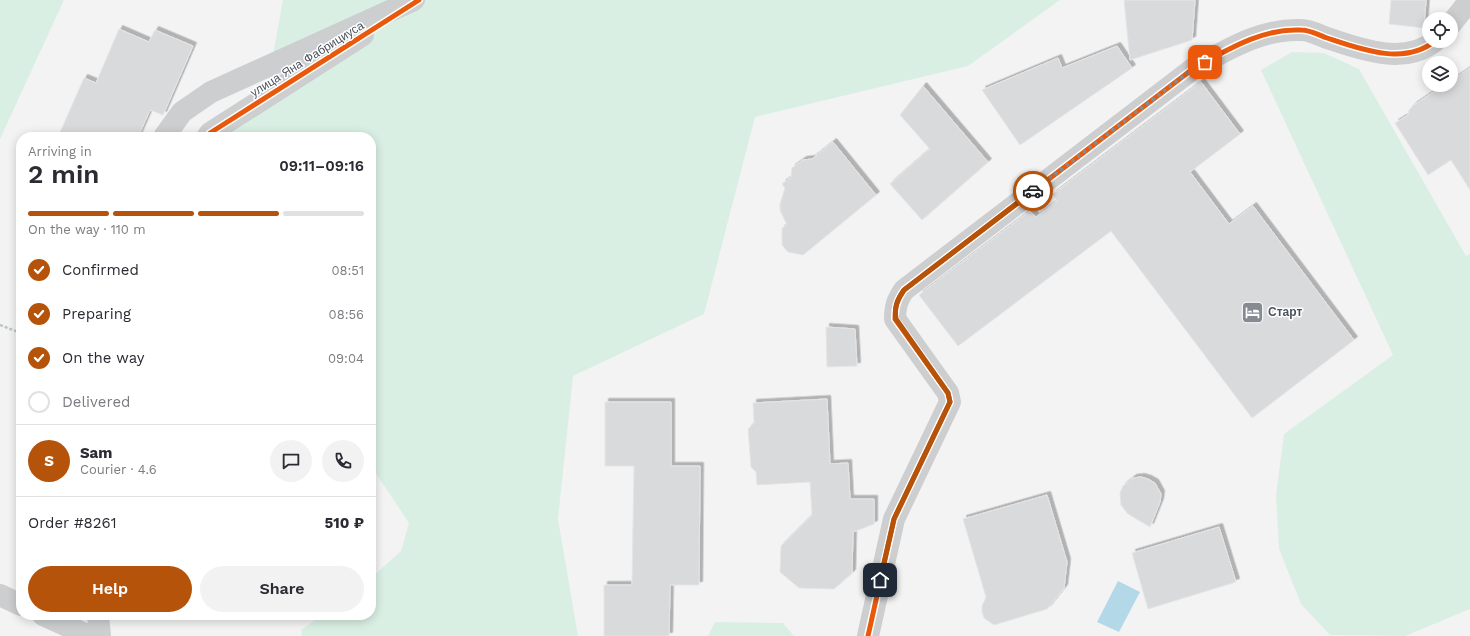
<!DOCTYPE html>
<meta charset="utf-8">
<style>
body{margin:0;font-family:"Work Sans",sans-serif;background:#f2f2f3;color:#2b2b33;height:100vh;display:flex;flex-direction:column;font-size:15px;white-space:nowrap}
*{box-sizing:border-box;margin:0}
p{font-size:13px;color:#7c7c81}
.icon{flex:none;width:22px;height:22px;fill:none;stroke:currentColor;stroke-width:2;stroke-linecap:round;stroke-linejoin:round}
.map{position:relative;flex:1;overflow:hidden}
.side{position:absolute;left:16px;top:132px;width:360px;height:488px;display:flex;flex-direction:column;background:#fff;border-radius:16px;box-shadow:0 2px 10px #0003}
.side>*{flex:none}
.buttons{position:absolute;left:1422px;top:12px;display:grid;gap:8px}
.buttons a{display:grid;place-items:center;width:36px;height:36px;border-radius:50%;background:#fff;box-shadow:0 2px 10px #0003;font-size:20px}
.pin{position:absolute;display:grid;place-items:center;width:34px;height:34px;color:#fff;margin:-17px;border-radius:8px;box-shadow:0 2px 6px #0006}
.courier{position:absolute;display:grid;place-items:center;width:40px;height:40px;margin:-20px;border:3px solid #b45309;border-radius:50%;background:#fff;color:#222;box-shadow:0 1px 5px #0007}
.overview em{font-style:normal;font-weight:600}
.overview div{display:flex;flex-direction:column-reverse}
.overview{display:flex;align-items:center;justify-content:space-between;height:68px;padding:0 12px}
h1{font-size:26px;font-weight:600;line-height:30px}
.bar{display:grid;grid-template-columns:repeat(4,1fr);gap:6px 4px;align-content:center;height:48px;padding:0 12px}
.bar i{height:5px;border-radius:3px;background:#e1e1e2}
.bar .selected{background:#b45309}
.bar p{grid-column:span 4}
.line{display:flex;align-items:center;gap:10px;padding:0 12px;border-top:1px solid #e1e1e2}
.line div{flex:1}
.round{display:grid;place-items:center;flex:none;width:42px;height:42px;border-radius:21px;background:#f2f2f3}
ol{padding:0 12px;list-style:none}
li{display:flex;align-items:center;gap:12px;height:44px}
li p{margin-inline-start:auto}
li .icon{padding:4px;border-radius:50%;background:#b45309;color:#fff;stroke-width:4}
li:last-child{color:#7c7c81}
li i{width:22px;height:22px;border:2px solid #e1e1e2;border-radius:50%}
.cta{display:flex;gap:8px;margin-top:auto;padding:8px 12px}
.cta a{flex:1;height:46px;border-radius:24px;background:#b45309;color:#fff;font-size:16px;font-weight:600;line-height:46px;text-align:center}
.cta a+a{background:#f2f2f3;color:#2b2b33}
.map>svg:first-child{display:block}
</style>
<div class="map">
<svg width="1470" height="636" viewBox="0 0 1470 636">
<defs>
<filter id="shadow"><feDropShadow dx="3.5" dy="-3.5" stdDeviation="0" flood-color="#0004"/></filter>
</defs>
<rect width="100%" height="100%" fill="#f3f3f3"/>
<path fill="#daefe4" d="M 0,0 L 64,0 L 0,139 Z
M 283,0 L 1060,0 L 968,66 L 755,117 L 704,314 L 573,376 L 558,519 L 578,636 L 302,636 L 301,630 L 322,615 L 371,615 L 371,578 L 401,551 L 409,523 L 371,466 L 371,137 L 224,137 L 222,136 L 263,109 Z
M 1292,52 L 1324,53 L 1359,69 L 1466,256 L 1470,254 L 1470,609 L 1405,636 L 1330,635 L 1301,604 L 1279,549 L 1276,495 L 1284,434 L 1393,355 L 1261,70 Z
M 715,622 L 783,623 L 794,636 L 708,636 Z"/>
<path fill="#b3d9e9" d="M 1118,581 L 1140,592 L 1119,632 L 1097,622 Z"/>
<path fill="#d9dadc" stroke="#e5e5e6" filter="url(#shadow)" d="M 1124,0 L 1195,0 L 1192,40 L 1130,60 Z
M 1391,0 L 1426,0 L 1424,28 L 1389,24 Z
M 119,29 L 149,42 L 155,30 L 193,46 L 163,115 L 150,110 L 138,137 L 58,137 L 84,78 L 96,83 Z
M 1117,46 L 1132,68 L 1020,145 L 982,90 L 1058,58 L 1062,68 Z
M 1470,68 L 1470,190 L 1451,160 L 1428,175 L 1395,123 L 1408,115 L 1409,110 L 1414,105 L 1444,85 L 1451,85 L 1451,81 Z
M 1201,82 L 1240,134 L 1190,172 L 1229,224 L 1253,206 L 1354,340 L 1252,418 L 1111,231 L 958,346 L 919,295 L 1030,211 L 1036,217 L 1057,201 L 1053,194 Z
M 923,86 L 988,162 L 922,220 L 890,184 L 930,149 L 900,115 Z
M 833,142 L 876,195 L 803,255 L 788,252 L 782,245 L 782,228 L 787,225 L 780,210 L 780,204 L 785,188 L 782,184 L 791,177 L 792,168 L 803,160 L 812,159 Z
M 826,327 L 855,329 L 857,366 L 827,367 Z
M 827,399 L 830,464 L 848,463 L 850,499 L 874,499 L 874,524 L 853,532 L 852,573 L 834,589 L 799,588 L 780,572 L 781,546 L 812,515 L 810,482 L 757,485 L 756,472 L 751,467 L 748,429 L 754,423 L 753,403 Z
M 605,402 L 671,402 L 671,466 L 700,466 L 699,585 L 670,585 L 669,636 L 604,636 L 604,585 L 632,585 L 634,466 L 605,466 Z
M 1141,477 L 1148,479 L 1155,483 L 1161,494 L 1160,502 L 1150,527 L 1128,514 L 1121,505 L 1120,493 L 1123,486 L 1133,478 Z
M 1047,495 L 1067,562 L 1064,588 L 1047,609 L 994,625 L 984,618 L 982,612 L 982,606 L 986,597 L 963,519 Z
M 1219,527 L 1236,582 L 1148,609 L 1132,553 Z"/>
<g fill="none" stroke-linecap="round" stroke-linejoin="round">
<path stroke="#bcc5c3" stroke-width="2.5" stroke-dasharray="3 2" stroke-linecap="butt" d="M 0,325 L 21,333"/>
<path stroke="#cdced0" stroke-width="22" d="M 1451,24 L 1470,0
M 164,137 L 182,112 L 211,92 L 414,0
M 207,137 L 210,133 L 363,35
M 0,595 L 21,605
M 43,615 L 89,636
M 98,615 L 100,636
M 868,636 L 894,519 L 950,402 L 948,393 L 895,319 C 895,307 897,300 904,290 L 1194,68 C 1227,50 1262,28 1301,30 C 1310,30 1319,35 1327,38 C 1360,49 1404,66 1435,41"/>
<defs>
<path id="cycleway" d="M 207,137 L 210,133 L 419,0
M 868,636 L 894,519 L 950,402 L 948,393 L 895,319 C 895,307 897,300 904,290 L 1194,68 C 1227,50 1262,28 1301,30 C 1310,30 1319,35 1327,38 C 1360,49 1404,66 1435,41"/>
</defs>
<use href="#cycleway" stroke="#fff" stroke-width="8"/>
<use href="#cycleway" stroke="#e8590c" stroke-width="5"/>
</g>
<g fill="none" stroke-linecap="round" stroke-linejoin="round">
<path stroke="#868b92" stroke-width="4" stroke-dasharray="0 7.2" d="M 1033,191 L 1194,68 L 1205,62"/>
<path stroke="#b45309" stroke-width="5" d="M 880,580 L 894,519 L 950,402 L 948,393 L 896,319 C 894,307 897,300 904,290 L 1033,191"/>
</g>
<defs>
<symbol id="hotel-square" viewBox="-11 -11 22 22"><rect x="-9" y="-9" width="18" height="18" rx="4" fill="#868b92" stroke="#fff"/><path d="M-6-4.5h1.5V1H6V5H4.5V3h-9V5H-6ZM-4 0a1.8 1.8 0 1 1 3.6 0ZM.5 0V-2.5h3Q6-2.5 6 0Z" fill="#fff"/></symbol>
</defs>
<g fill-rule="evenodd">
<use href="#hotel-square" x="1240" y="300" width="25" height="25"/>
</g>
<g text-anchor="middle" stroke-width="3" stroke-linejoin="round" paint-order="stroke">
<g font-size="12" fill="#4b535e" stroke="#fff">
<text transform="translate(307 59) rotate(-32)" y="4">улица Яна Фабрициуса</text>
</g>
<g font-size="12" font-weight="bold" fill="#4b535e" stroke="#fff" text-anchor="start">
<text x="1268" y="316">Старт</text>
</g>
</g>
</svg>
<div class="buttons">
<a><svg class="icon" aria-label="locate" viewBox="0 0 24 24"><circle cx="12" cy="12" r="6"/><path d="M12 2v4M12 18v4M2 12h4M18 12h4"/></svg></a>
<a><svg class="icon" aria-label="layers" viewBox="0 0 24 24"><path d="M12 4l9 5-9 5-9-5zM3 14l9 5 9-5"/></svg></a>
</div>
<div class="pin" style="left:1205px;top:62px;background:#ea580c"><svg class="icon" aria-label="bag" viewBox="0 0 24 24"><path d="M5 8h14l-1 12H6zM9 8a3 3 0 0 1 6 0"/></svg></div>
<div class="pin" style="left:880px;top:580px;background:#1f2937"><svg class="icon" aria-label="home" viewBox="0 0 24 24"><path d="M3 11l9-7 9 7M6 9v11h12V9"/></svg></div>
<div class="courier" style="left:1033px;top:191px"><svg class="icon" aria-label="car" viewBox="0 0 24 24"><path d="M5 17H2v-5l4-1 3-4h7l3 4 3 1v5h-3M9 17h6M6 11h13"/><circle cx="7" cy="17" r="2"/><circle cx="17" cy="17" r="2"/></svg></div>
<section class="side">
<div class="overview"><div><h1>2 min</h1><p>Arriving in</p></div><em>09:11–09:16</em></div>
<div class="bar"><i class="selected"></i><i class="selected"></i><i class="selected"></i><i></i><p>On the way · 110 m</p></div>
<ol>
<li><svg class="icon" aria-label="check" viewBox="0 0 24 24"><path d="M5 12l5 5 9-10"/></svg>Confirmed<p>08:51</p></li>
<li><svg class="icon" aria-label="check" viewBox="0 0 24 24"><path d="M5 12l5 5 9-10"/></svg>Preparing<p>08:56</p></li>
<li><svg class="icon" aria-label="check" viewBox="0 0 24 24"><path d="M5 12l5 5 9-10"/></svg>On the way<p>09:04</p></li>
<li><i></i>Delivered</li>
</ol>
<div class="line" style="height:72px"><b class="round" style="background:#b45309;color:#fff">S</b><div><b>Sam</b><p>Courier · 4.6</p></div><a class="round"><svg class="icon" aria-label="chat" viewBox="0 0 24 24"><path d="M4 5h16v11H9l-5 4z"/></svg></a><a class="round"><svg class="icon" aria-label="phone" viewBox="0 0 24 24"><path d="M5 4h4l2 5-3 2q2 4 5 5l2-3 5 2v4C11 20 4 13 5 4z"/></svg></a></div>
<div class="line" style="height:52px"><div>Order #8261</div><b>510 ₽</b></div>
<div class="cta"><a>Help</a><a>Share</a></div>
</section>
</div>
